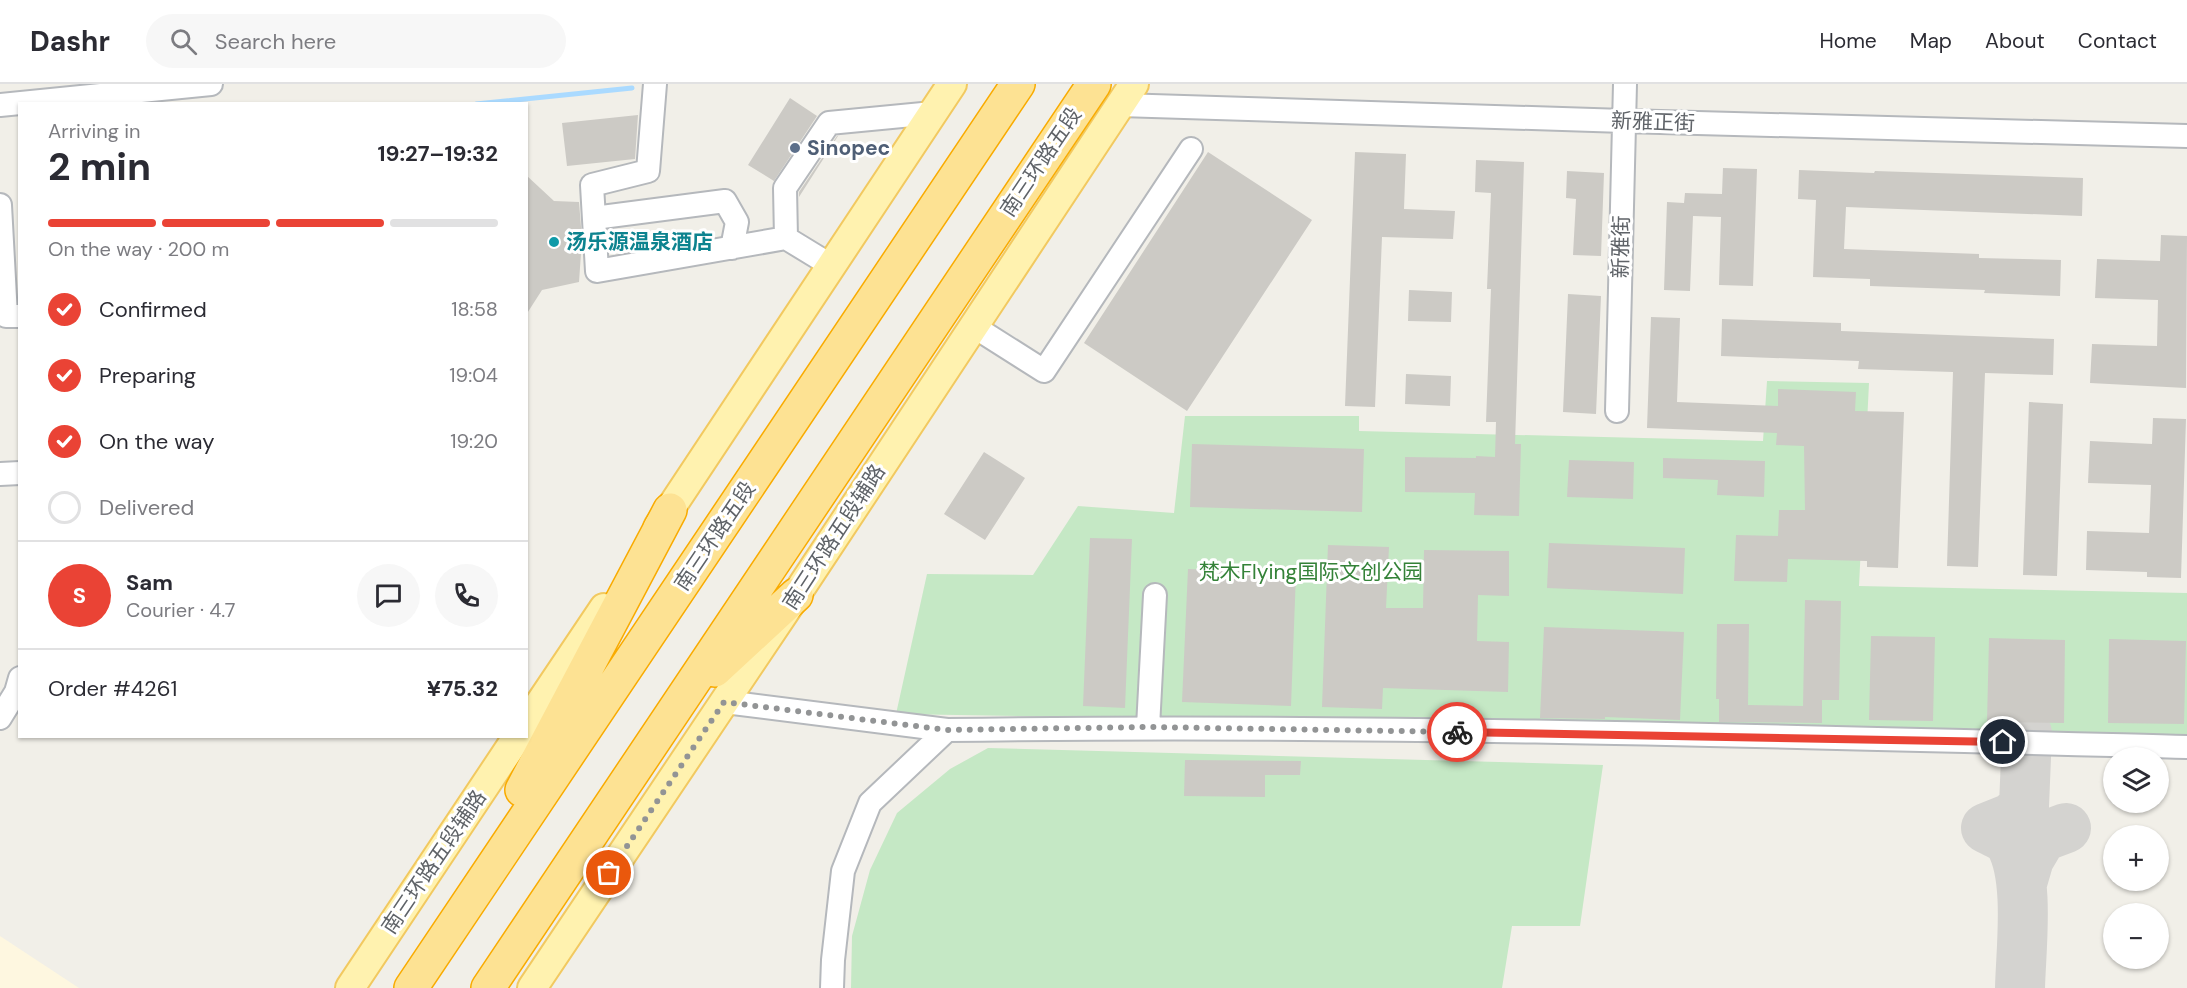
<!DOCTYPE html>
<meta charset="utf-8">
<style>
body{margin:0;font-family:"DM Sans","Noto Sans SC",sans-serif;background:#f7f7f7;color:#2b2b33;height:100vh;display:flex;flex-direction:column;font-size:22px;white-space:nowrap}
*{box-sizing:border-box;margin:0}
p{font-size:20px;color:#7c7c81}
.icon{flex:none;width:33px;height:33px;fill:none;stroke:currentColor;stroke-width:2;stroke-linecap:round;stroke-linejoin:round}
.map{position:relative;flex:1;overflow:hidden}
.drawer{position:absolute;left:18px;top:18px;width:510px;height:636px;display:flex;flex-direction:column;background:#fff;border-radius:0px;box-shadow:0 2px 4px #0004}
.drawer>*{flex:none}
.tools{position:absolute;left:2103px;top:663px;display:grid;gap:12px}
.tools a{display:grid;place-items:center;width:66px;height:66px;border-radius:50%;background:#fff;box-shadow:0 2px 4px #0004;font-size:30px}
.pin{position:absolute;display:grid;place-items:center;width:51px;height:51px;color:#fff;margin:-26px;border:3px solid #fff;border-radius:50%;box-shadow:0 2px 6px #0007}
.courier{position:absolute;display:grid;place-items:center;width:60px;height:60px;margin:-30px;border:4px solid #ea4335;border-radius:50%;background:#fff;color:#222;box-shadow:0 2px 8px #0007}
.headline em{font-style:normal;font-weight:700}
.headline div{display:flex;flex-direction:column-reverse}
.headline{display:flex;align-items:center;justify-content:space-between;height:102px;padding:0 30px}
h1{font-size:39px;font-weight:700;line-height:45px}
.bar{display:grid;grid-template-columns:repeat(4,1fr);gap:9px 6px;align-content:center;height:72px;padding:0 30px}
.bar i{height:8px;border-radius:4px;background:#e1e1e2}
.bar .selected{background:#ea4335}
.bar p{grid-column:span 4}
.line{display:flex;align-items:center;gap:15px;padding:0 30px;border-top:2px solid #e1e1e2}
.line div{flex:1}
.round{display:grid;place-items:center;flex:none;width:63px;height:63px;border-radius:32px;background:#f7f7f7}
ol{padding:0 30px;list-style:none}
li{display:flex;align-items:center;gap:18px;height:66px}
li p{margin-inline-start:auto}
li .icon{padding:6px;border-radius:50%;background:#ea4335;color:#fff;stroke-width:4}
li:last-child{color:#7c7c81}
li i{width:33px;height:33px;border:3px solid #e1e1e2;border-radius:50%}
header{display:flex;align-items:center;gap:36px;box-sizing:border-box;height:84px;padding:0 30px;background:#fff;border-bottom:2px solid #e1e1e2}
header strong{font-size:28px}
nav{display:flex;gap:33px;margin-inline-start:auto;font-size:21px}
.search{width:420px;height:54px;background:#f7f7f7;display:flex;align-items:center;gap:15px;box-sizing:border-box;padding:0 21px;border-radius:33px;color:#7c7c81;font-size:22px}
.map>svg:first-child{display:block}
</style>
<header>
<strong>Dashr</strong>
<div class="search"><svg class="icon" aria-label="search" viewBox="0 0 24 24"><circle cx="10" cy="10" r="6"/><path d="M15 15l6 6"/></svg>Search here</div>
<nav><a>Home</a><a>Map</a><a>About</a><a>Contact</a></nav>
</header>
<div class="map">
<svg width="2187" height="904" viewBox="0 0 2187 904">
<rect width="100%" height="100%" fill="#f1efe8"/>
<path fill="#fef7e0" d="M 0,852 L 79,904 L 0,904 Z"/>
<path fill="#c5e8c5" d="M 1767,297 L 1869,299 L 1859,502 L 2187,509 L 2187,652 L 896,630 L 927,490 L 1033,491 L 1078,422 L 1174,429 L 1185,332 L 1359,332 L 1359,347 L 1763,357 Z
M 988,664 L 1603,681 L 1580,842 L 1512,842 L 1502,904 L 851,904 L 852,852 L 870,786 L 897,729 L 950,685 Z"/>
<g fill="none" stroke-linecap="round" stroke-linejoin="round">
<path stroke="#aadaff" stroke-width="5" d="M 476,20 L 632,4"/>
<path stroke="#d4d3d0" stroke-width="50" d="M 1986,744 C 1993,748 2006,753 2010,759 C 2030,794 2021,864 2020,904
M 1986,744 L 2011,734 L 2024,722 L 2027,649
M 2022,799 L 2029,775 L 2042,753 L 2066,744"/>
</g>
<path fill="#cccac5" d="M 790,14 L 817,32 L 774,97 L 748,81 Z
M 638,31 L 635,75 L 567,82 L 562,39 Z
M 837,52 L 838,52 L 799,113 L 799,108 Z
M 1208,68 L 1312,136 L 1187,327 L 1084,259 Z
M 1355,68 L 1406,70 L 1404,125 L 1455,127 L 1453,155 L 1382,153 L 1375,323 L 1345,322 Z
M 1476,76 L 1524,78 L 1515,360 L 1521,360 L 1519,432 L 1474,431 L 1475,409 L 1405,408 L 1405,373 L 1476,374 L 1476,372 L 1495,373 L 1496,338 L 1486,338 L 1491,205 L 1487,205 L 1491,109 L 1475,108 Z
M 1723,84 L 1757,85 L 1753,202 L 1719,201 L 1721,133 L 1693,132 L 1690,207 L 1664,206 L 1667,118 L 1684,119 L 1685,109 L 1722,110 Z
M 1799,86 L 1874,89 L 1875,87 L 2083,94 L 2082,132 L 1846,123 L 1844,165 L 1979,170 L 1979,174 L 2061,176 L 2060,212 L 1984,209 L 1985,206 L 1870,202 L 1870,195 L 1813,193 L 1816,116 L 1798,115 Z
M 1567,87 L 1604,89 L 1601,172 L 1573,171 L 1576,115 L 1566,114 Z
M 526,91 L 554,117 L 579,118 L 582,155 L 579,198 L 542,206 L 526,231 Z
M 2161,151 L 2187,152 L 2186,304 L 2090,299 L 2092,260 L 2157,262 L 2158,216 L 2095,214 L 2097,175 L 2160,177 Z
M 1409,206 L 1452,208 L 1451,238 L 1408,237 Z
M 1568,210 L 1601,212 L 1596,330 L 1563,328 Z
M 1651,233 L 1680,234 L 1677,318 L 1778,322 L 1778,305 L 1856,308 L 1855,327 L 1904,328 L 1898,484 L 1867,483 L 1867,477 L 1788,475 L 1787,498 L 1734,497 L 1736,451 L 1778,452 L 1779,426 L 1805,426 L 1804,362 L 1776,361 L 1777,349 L 1647,344 Z
M 1722,235 L 1841,239 L 1841,247 L 2054,255 L 2053,291 L 1985,289 L 1978,483 L 1947,482 L 1953,288 L 1858,285 L 1859,277 L 1721,272 Z
M 1406,290 L 1451,292 L 1450,322 L 1405,320 Z
M 2029,318 L 2063,320 L 2057,492 L 2023,491 Z
M 2153,334 L 2186,335 L 2181,494 L 2147,493 L 2147,488 L 2086,486 L 2087,447 L 2149,449 L 2151,401 L 2088,399 L 2090,357 L 2152,360 Z
M 1192,360 L 1364,365 L 1362,428 L 1190,423 Z
M 984,368 L 1025,394 L 985,456 L 944,430 Z
M 1663,374 L 1765,377 L 1764,413 L 1717,411 L 1718,396 L 1663,394 Z
M 1569,376 L 1634,378 L 1633,415 L 1567,413 Z
M 1090,454 L 1132,455 L 1125,624 L 1083,622 Z
M 1549,459 L 1685,464 L 1683,510 L 1547,504 Z
M 1328,461 L 1389,463 L 1386,524 L 1423,524 L 1424,466 L 1509,467 L 1509,512 L 1478,511 L 1477,557 L 1509,558 L 1508,608 L 1383,604 L 1382,625 L 1322,623 Z
M 1188,485 L 1296,489 L 1291,622 L 1182,618 Z
M 1805,516 L 1841,517 L 1839,616 L 1822,616 L 1822,639 L 1719,638 L 1719,615 L 1716,615 L 1717,540 L 1749,540 L 1748,621 L 1803,622 Z
M 1544,543 L 1684,548 L 1680,636 L 1605,633 L 1605,635 L 1540,634 Z
M 1871,552 L 1935,553 L 1933,637 L 1869,636 Z
M 1989,554 L 2065,556 L 2064,639 L 1987,638 Z
M 2109,555 L 2186,557 L 2184,640 L 2108,639 Z
M 1185,676 L 1301,677 L 1300,691 L 1265,691 L 1265,713 L 1184,712 Z"/>
<g fill="none" stroke-linecap="round" stroke-linejoin="round">
<defs>
<path id="minor" d="M 655,0 L 648,87 L 592,101 L 597,187 L 786,154 L 832,182
M 0,21 L 211,0
M 1120,21 L 1624,37 L 2187,52
M 0,121 L 6,232 L 20,232
M 594,134 L 725,117 L 737,138 L 732,164
M 786,154 L 785,104 L 829,39 L 933,29
M 973,242 L 1044,287 L 1191,65
M 1617,327 L 1625,0
M 0,390 L 20,389
M 725,618 L 947,646
M 0,634 L 16,608 L 20,594
M 1148,643 L 1155,511
M 832,904 L 833,876 L 843,787 L 870,719 L 947,646 C 1360,640 1774,652 2187,663"/>
<path id="major" d="M 658,443 L 952,0
M 526,640 L 604,524
M 350,904 L 518,652
M 532,904 L 796,511 L 1134,0"/>
<path id="highway" d="M 715,586 L 796,511
M 522,706 L 670,426
M 411,904 L 1018,0
M 488,904 L 1094,0"/>
</defs>
<use href="#minor" stroke="#b5b8bc" stroke-width="26"/>
<use href="#major" stroke="#f2c960" stroke-width="32"/>
<use href="#highway" stroke="#f9ab00" stroke-width="36"/>
<use href="#minor" stroke="#fff" stroke-width="22"/>
<use href="#major" stroke="#fff2af" stroke-width="28"/>
<use href="#highway" stroke="#fde293" stroke-width="33"/>
</g>
<g fill="none" stroke-linecap="round" stroke-linejoin="round">
<path stroke="#929495" stroke-width="6" stroke-dasharray="0 10.8" d="M 609,789 L 724,618 L 947,646 L 1148,643 L 1457,648"/>
<path stroke="#ea4335" stroke-width="8" d="M 1457,648 L 2003,658"/>
</g>
<circle fill="#5c6f8a" stroke="#fff" stroke-width="2" cx="795" cy="64" r="6"/>
<circle fill="#0f9aa8" stroke="#fff" stroke-width="2" cx="554" cy="158" r="6"/>
<g text-anchor="middle" stroke-width="6" stroke-linejoin="round" paint-order="stroke">
<g font-size="21" fill="#5f6368" stroke="#fff">
<text transform="translate(1653 38) rotate(2)" y="7">新雅正街</text>
<text transform="translate(1041 78) rotate(-56)" y="7">南三环路五段</text>
<text transform="translate(1621 163) rotate(-89)" y="7">新雅街</text>
<text transform="translate(715 452) rotate(-56)" y="7">南三环路五段</text>
<text transform="translate(834 453) rotate(-57)" y="7">南三环路五段辅路</text>
<text transform="translate(434 778) rotate(-56)" y="7">南三环路五段辅路</text>
</g>
<g font-size="21" font-weight="bold" fill="#4e5e75" stroke="#fff" text-anchor="start">
<text x="807" y="71">Sinopec</text>
</g>
<g font-size="21" font-weight="bold" fill="#0d838f" stroke="#fff" text-anchor="start">
<text x="566" y="165">汤乐源温泉酒店</text>
</g>
<g font-size="21" fill="#348238" stroke="#fff">
<text x="1311" y="495">梵木Flying国际文创公园</text>
</g>
</g>
</svg>
<div class="tools">
<a><svg class="icon" aria-label="layers" viewBox="0 0 24 24"><path d="M12 4l9 5-9 5-9-5zM3 14l9 5 9-5"/></svg></a>
<a>+</a>
<a>−</a>
</div>
<div class="pin" style="left:609px;top:789px;background:#ea580c"><svg class="icon" aria-label="bag" viewBox="0 0 24 24"><path d="M5 8h14l-1 12H6zM9 8a3 3 0 0 1 6 0"/></svg></div>
<div class="pin" style="left:2003px;top:658px;background:#1f2937"><svg class="icon" aria-label="home" viewBox="0 0 24 24"><path d="M3 11l9-7 9 7M6 9v11h12V9"/></svg></div>
<div class="courier" style="left:1457px;top:648px"><svg class="icon" aria-label="bike" viewBox="0 0 24 24"><circle cx="6" cy="16" r="4"/><circle cx="18" cy="16" r="4"/><path d="M6 16l4-8h5l3 8M10 8l3 8H6M13 5h3"/></svg></div>
<section class="drawer">
<div class="headline"><div><h1>2 min</h1><p>Arriving in</p></div><em>19:27–19:32</em></div>
<div class="bar"><i class="selected"></i><i class="selected"></i><i class="selected"></i><i></i><p>On the way · 200 m</p></div>
<ol>
<li><svg class="icon" aria-label="check" viewBox="0 0 24 24"><path d="M5 12l5 5 9-10"/></svg>Confirmed<p>18:58</p></li>
<li><svg class="icon" aria-label="check" viewBox="0 0 24 24"><path d="M5 12l5 5 9-10"/></svg>Preparing<p>19:04</p></li>
<li><svg class="icon" aria-label="check" viewBox="0 0 24 24"><path d="M5 12l5 5 9-10"/></svg>On the way<p>19:20</p></li>
<li><i></i>Delivered</li>
</ol>
<div class="line" style="height:108px"><b class="round" style="background:#ea4335;color:#fff">S</b><div><b>Sam</b><p>Courier · 4.7</p></div><a class="round"><svg class="icon" aria-label="chat" viewBox="0 0 24 24"><path d="M4 5h16v11H9l-5 4z"/></svg></a><a class="round"><svg class="icon" aria-label="phone" viewBox="0 0 24 24"><path d="M5 4h4l2 5-3 2q2 4 5 5l2-3 5 2v4C11 20 4 13 5 4z"/></svg></a></div>
<div class="line" style="height:78px"><div>Order #4261</div><b>¥75.32</b></div>
</section>
</div>
